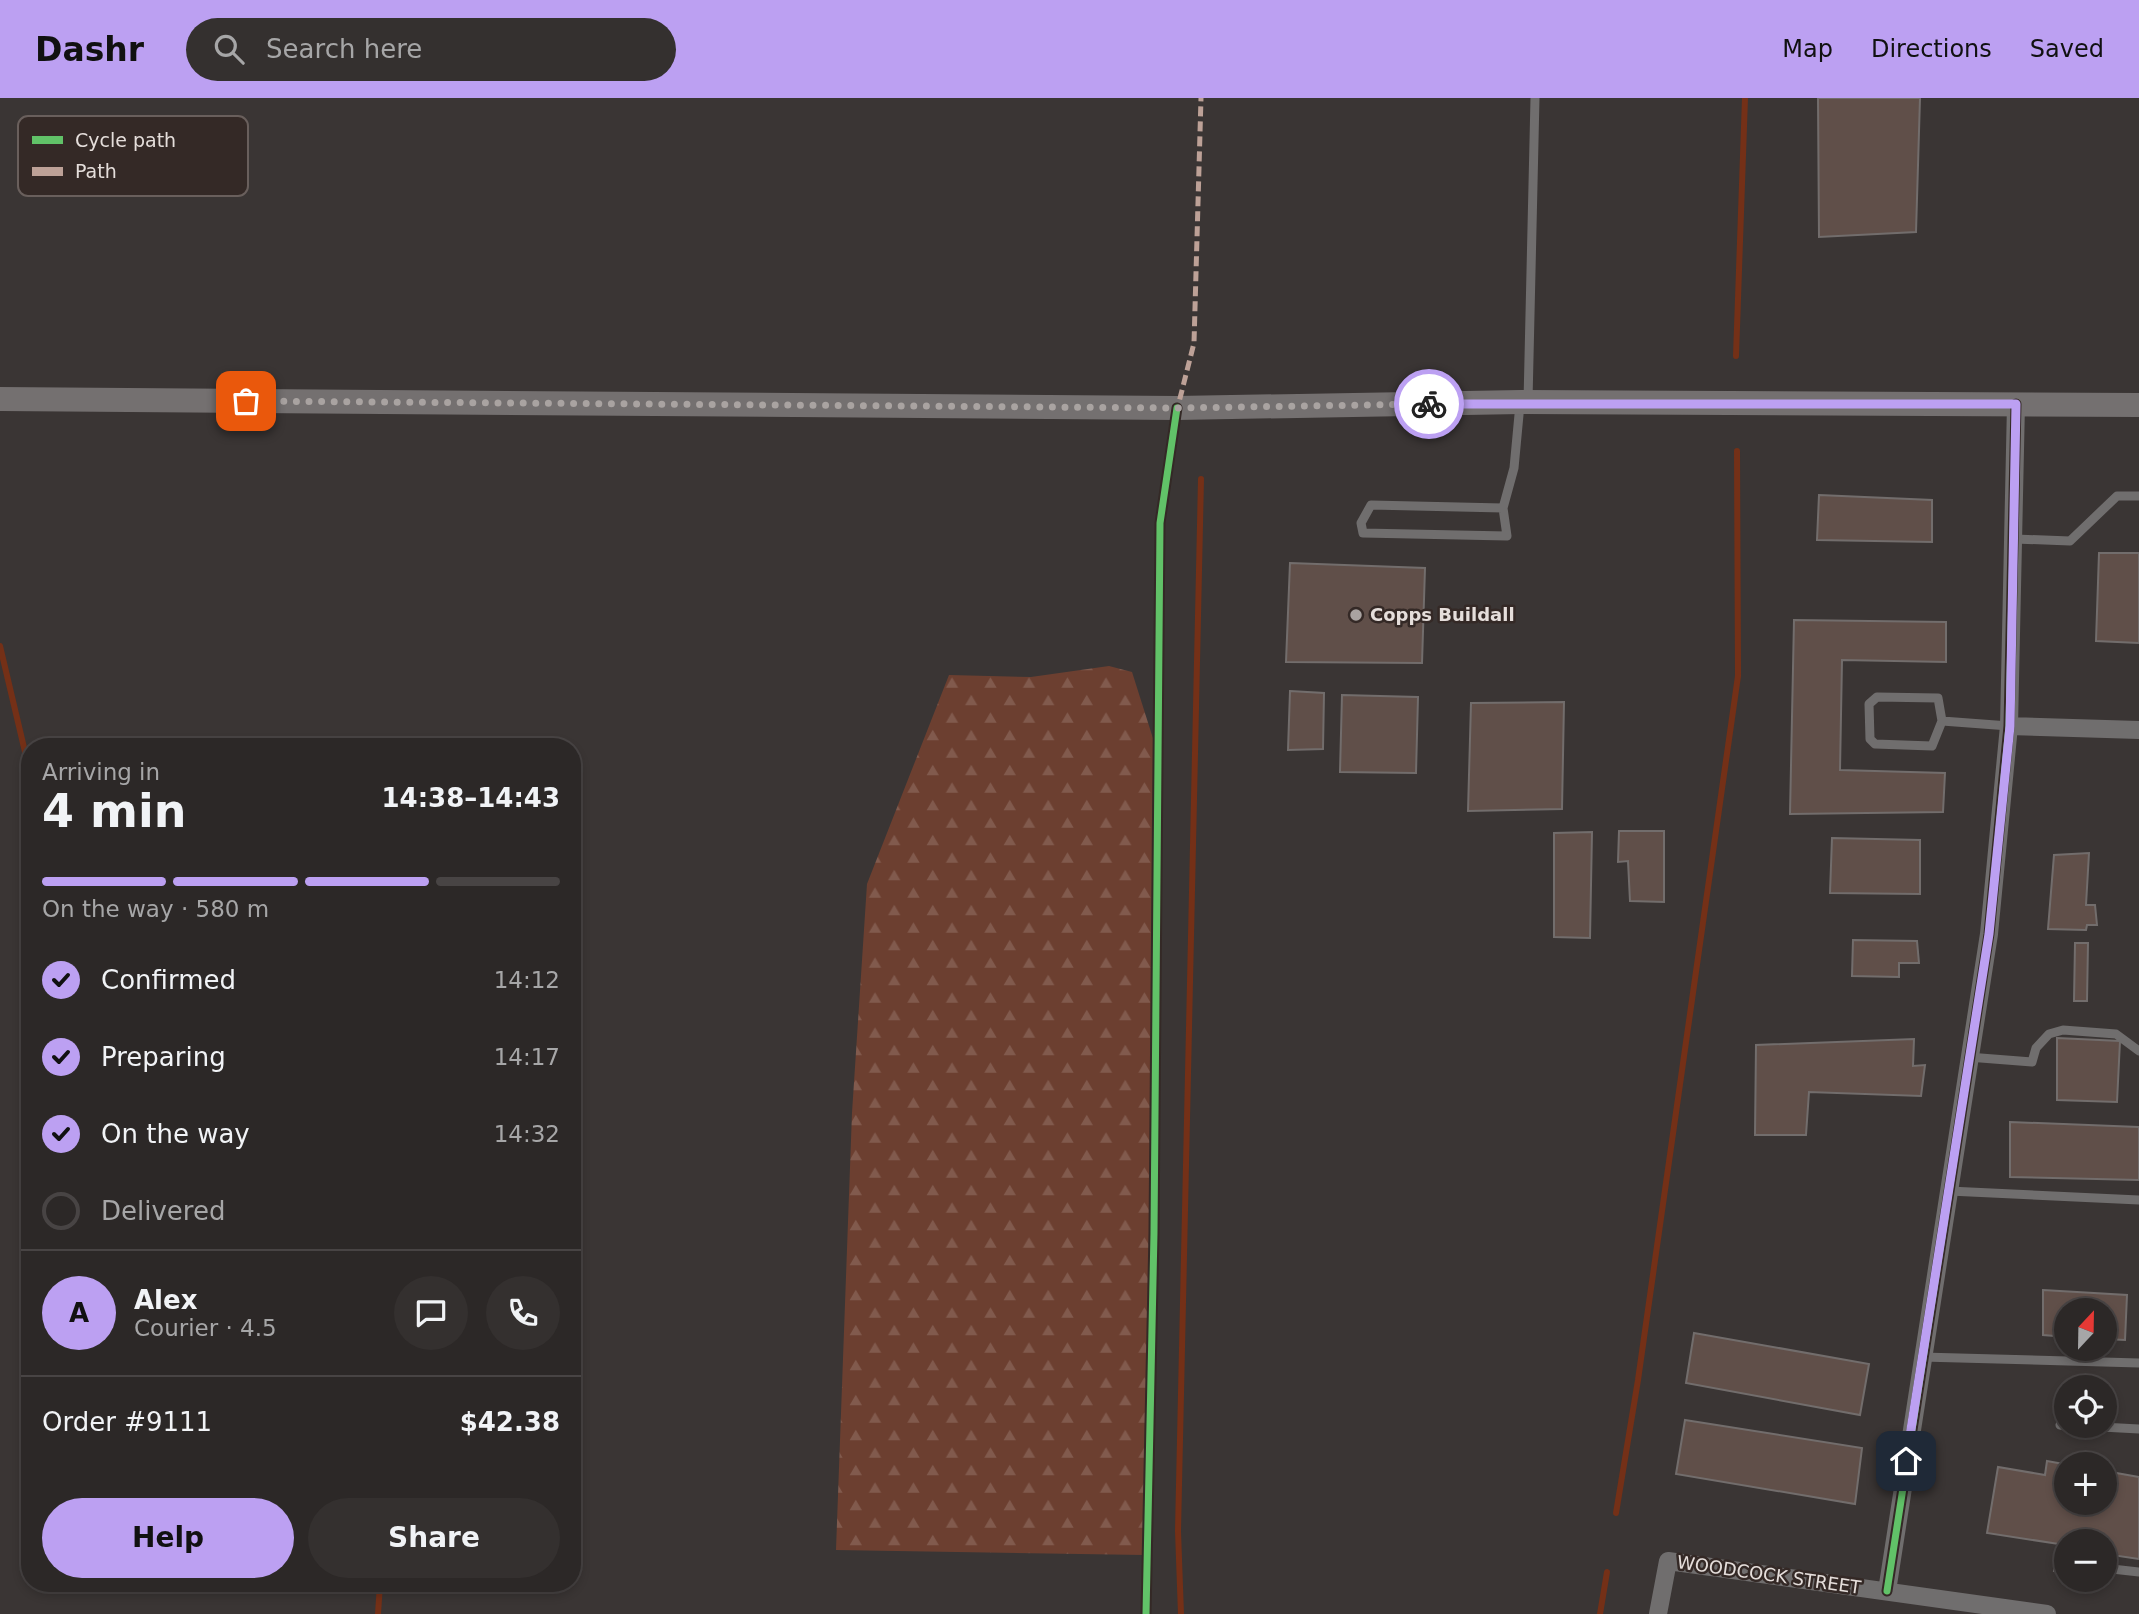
<!DOCTYPE html>
<meta charset="utf-8">
<style>
body{margin:0;font-family:"DejaVu Sans",sans-serif;background:#34302f;color:#f1f3f6;height:100vh;display:flex;flex-direction:column;font-size:26px;white-space:nowrap}
*{box-sizing:border-box;margin:0}
p{font-size:23px;color:#a6a6a7}
.icon{flex:none;width:38px;height:38px;fill:none;stroke:currentColor;stroke-width:2;stroke-linecap:round;stroke-linejoin:round}
.map{position:relative;flex:1;overflow:hidden}
.panel{position:absolute;left:21px;top:640px;width:560px;height:854px;display:flex;flex-direction:column;background:#2c2827;border-radius:28px;box-shadow:0 4px 10px #0003,0 0 0 2px #484444}
.panel>*{flex:none}
.needle{width:46px;rotate:22deg}
.controls{position:absolute;left:2054px;top:1200px;display:grid;gap:14px}
.controls a{display:grid;place-items:center;width:63px;height:63px;border-radius:50%;background:#2c2827;box-shadow:0 4px 10px #0003,0 0 0 2px #484444;font-size:35px}
.pin{position:absolute;display:grid;place-items:center;width:60px;height:60px;color:#fff;margin:-30px;border-radius:14px;box-shadow:0 4px 10px #0006}
.courier{position:absolute;display:grid;place-items:center;width:70px;height:70px;margin:-35px;border:5px solid #bca0f2;border-radius:50%;background:#fff;color:#222;box-shadow:0 2px 9px #0007}
.head em{font-style:normal;font-weight:800}
.head div{display:flex;flex-direction:column-reverse}
.head{display:flex;align-items:center;justify-content:space-between;height:119px;padding:0 21px}
h1{font-size:46px;font-weight:800;line-height:52px}
.bar{display:grid;grid-template-columns:repeat(4,1fr);gap:10px 7px;align-content:center;height:84px;padding:0 21px}
.bar i{height:9px;border-radius:5px;background:#484444}
.bar .selected{background:#bca0f2}
.bar p{grid-column:span 4}
.line{display:flex;align-items:center;gap:18px;padding:0 21px;border-top:2px solid #484444}
.line div{flex:1}
.round{display:grid;place-items:center;flex:none;width:74px;height:74px;border-radius:37px;background:#34302f}
ol{padding:0 21px;list-style:none}
li{display:flex;align-items:center;gap:21px;height:77px}
li p{margin-inline-start:auto}
li .icon{padding:7px;border-radius:50%;background:#bca0f2;color:#111;stroke-width:4}
li:last-child{color:#a6a6a7}
li i{width:38px;height:38px;border:4px solid #484444;border-radius:50%}
.primary-button{display:flex;gap:14px;margin-top:auto;padding:14px 21px}
.primary-button a{flex:1;height:80px;border-radius:42px;background:#bca0f2;color:#111;font-size:28px;font-weight:800;line-height:80px;text-align:center}
.primary-button a+a{background:#34302f;color:#f1f3f6}
header{display:flex;align-items:center;gap:42px;box-sizing:border-box;height:98px;padding:0 35px;background:#bca0f2;color:#111}
header strong{font-size:33px}
nav{display:flex;gap:38px;margin-inline-start:auto;font-size:24px}
.search{width:490px;height:63px;background:#34302f;display:flex;align-items:center;gap:18px;box-sizing:border-box;padding:0 24px;border-radius:38px;color:#a6a6a7;font-size:26px}
.map>svg:first-child{display:block}
</style>
<header>
<strong>Dashr</strong>
<div class="search"><svg class="icon" aria-label="search" viewBox="0 0 24 24"><circle cx="10" cy="10" r="6"/><path d="M15 15l6 6"/></svg>Search here</div>
<nav><a>Map</a><a>Directions</a><a>Saved</a></nav>
</header>
<div class="map">
<svg width="2139" height="1516" viewBox="0 0 2139 1516">
<defs>
<pattern id="forest-firs" width="22" height="20" patternUnits="userSpaceOnUse" patternTransform="scale(1.75)"><rect width="22" height="20" fill="#6c3f30"/><path d="M5 1l3.5 6h-7zM16 11l3.5 6h-7z" fill="#815a4d"/></pattern>
</defs>
<rect width="100%" height="100%" fill="#3a3534"/>
<path fill="url(#forest-firs)" d="M 1109,568 L 1132,574 L 1163,672 L 1145,1457 L 836,1452 L 852,1015 L 867,786 L 949,577 L 1031,579 Z"/>
<g fill="none" stroke-linecap="round" stroke-linejoin="round">
<path stroke="#743017" stroke-width="6" d="M 1736,258 L 1745,0
M 0,548 L 30,675
M 1616,1415 L 1638,1282 L 1738,578 L 1737,353
M 378,1516 L 380,1486
M 1181,1516 L 1178,1433 L 1201,381
M 1600,1516 L 1607,1474"/>
</g>
<path fill="#604f49" stroke="#726d6c" stroke-width="2" d="M 1818,0 L 1920,0 L 1916,134 L 1819,139 Z
M 1819,397 L 1932,402 L 1932,444 L 1817,442 Z
M 2099,455 L 2139,455 L 2139,545 L 2096,543 Z
M 1290,465 L 1425,470 L 1422,565 L 1286,564 Z
M 1794,522 L 1946,524 L 1946,564 L 1842,562 L 1840,672 L 1945,675 L 1943,714 L 1790,716 Z
M 1290,593 L 1324,595 L 1323,651 L 1288,652 Z
M 1342,597 L 1418,599 L 1416,675 L 1340,674 Z
M 1564,604 L 1562,711 L 1468,713 L 1471,605 Z
M 1619,733 L 1664,733 L 1664,804 L 1630,803 L 1628,763 L 1618,764 Z
M 1592,734 L 1590,840 L 1554,839 L 1554,735 Z
M 1832,740 L 1920,742 L 1920,796 L 1830,795 Z
M 2089,755 L 2086,807 L 2095,807 L 2097,827 L 2087,827 L 2086,832 L 2048,831 L 2054,757 Z
M 1853,842 L 1917,843 L 1919,865 L 1899,865 L 1899,879 L 1852,878 Z
M 2075,845 L 2088,845 L 2087,903 L 2074,903 Z
M 2057,940 L 2120,943 L 2117,1004 L 2057,1002 Z
M 1914,941 L 1913,968 L 1925,967 L 1921,998 L 1809,994 L 1806,1037 L 1755,1037 L 1756,947 Z
M 2010,1024 L 2139,1029 L 2139,1082 L 2010,1079 Z
M 2043,1192 L 2127,1197 L 2125,1242 L 2105,1241 L 2105,1213 L 2067,1213 L 2067,1239 L 2043,1237 Z
M 1694,1235 L 1869,1266 L 1860,1317 L 1686,1285 Z
M 1685,1322 L 1862,1350 L 1855,1406 L 1676,1376 Z
M 2047,1363 L 2069,1367 L 2067,1367 L 2067,1405 L 2105,1405 L 2105,1373 L 2139,1379 L 2139,1461 L 2105,1456 L 2105,1444 L 2067,1444 L 2067,1476 L 2054,1473 L 2059,1446 L 1987,1435 L 1998,1369 L 2045,1377 Z"/>
<g fill="none" stroke-linecap="round" stroke-linejoin="round">
<path stroke="#706e6e" stroke-width="9" d="M 1528,303 L 1535,0
M 1503,410 L 1507,438 L 1363,435 L 1361,425 L 1371,407 L 1503,410 L 1514,370 L 1520,306
M 2015,441 L 2070,443 L 2117,398 L 2139,398
M 1942,623 L 1932,648 L 1875,646 L 1870,641 L 1869,606 L 1877,599 L 1938,600 L 1942,623 L 2009,628
M 1968,959 L 2032,964 L 2036,950 L 2049,936 L 2063,932 L 2116,936 L 2139,953
M 1949,1093 L 2139,1102
M 1922,1259 L 2139,1265
M 2060,1327 L 2067,1328
M 2083,1328 L 2139,1331
M 2112,1471 L 2139,1474"/>
<path stroke="#706e6e" stroke-width="18" d="M 2009,628 L 2139,632
M 1887,1493 L 1989,836 L 2009,628 L 2016,306
M 1658,1516 L 1668,1463 L 2047,1516"/>
<path stroke="#747070" stroke-width="24" d="M 0,301 L 1177,310 L 1521,304 L 2139,307"/>
<path stroke="#bda197" stroke-width="5" stroke-dasharray="10 5" stroke-linecap="butt" d="M 1176,316 L 1194,245 L 1201,0"/>
<defs>
<path id="cycleway" d="M 1887,1493 L 1989,836 L 2009,628 L 2016,306
M 1146,1516 L 1154,1135 L 1160,425 L 1177,310"/>
</defs>
<use href="#cycleway" stroke="#342926" stroke-width="11"/>
<use href="#cycleway" stroke="#61c268" stroke-width="7"/>
</g>
<g fill="none" stroke-linecap="round" stroke-linejoin="round">
<path stroke="#a9a3a1" stroke-width="7" stroke-dasharray="0 12.6" d="M 246,303 L 1177,310 L 1429,306"/>
<path stroke="#bca0f2" stroke-width="9" d="M 1429,306 L 2016,306 L 2010,628 L 1989,836 L 1906,1363"/>
</g>
<circle fill="#a9a3a1" stroke="#342926" stroke-width="2.5" cx="1356" cy="517" r="7"/>
<g text-anchor="middle" stroke-width="5" stroke-linejoin="round" paint-order="stroke">
<g font-size="18" font-weight="bold" fill="#e5dedb" stroke="#342926" text-anchor="start">
<text x="1370" y="523">Copps Buildall</text>
</g>
<g font-size="18" fill="#e5dedb" stroke="#342926">
<text transform="translate(1769 1477) rotate(8)" y="6">WOODCOCK STREET</text>
</g>
</g>
<rect x="18" y="18" width="230" height="80" rx="10" fill="#342926" stroke="#695f5c" stroke-width="2"/>
<rect x="32" y="38" width="31" height="8" fill="#61c268"/>
<rect x="32" y="69" width="31" height="9" fill="#bda197"/>
<g font-size="19" fill="#e5dedb">
<text x="75" y="49">Cycle path</text>
<text x="75" y="80">Path</text>
</g>
</svg>
<div class="controls">
<a><svg class="needle" viewBox="-14 -14 28 28"><path d="M0-13l5 13h-10z" fill="#e53935"/><path d="M0 13l5-13h-10z" fill="#a6a6a7"/></svg></a>
<a><svg class="icon" aria-label="locate" viewBox="0 0 24 24"><circle cx="12" cy="12" r="6"/><path d="M12 2v4M12 18v4M2 12h4M18 12h4"/></svg></a>
<a>+</a>
<a>−</a>
</div>
<div class="pin" style="left:246px;top:303px;background:#ea580c"><svg class="icon" aria-label="bag" viewBox="0 0 24 24"><path d="M5 8h14l-1 12H6zM9 8a3 3 0 0 1 6 0"/></svg></div>
<div class="pin" style="left:1906px;top:1363px;background:#1f2937"><svg class="icon" aria-label="home" viewBox="0 0 24 24"><path d="M3 11l9-7 9 7M6 9v11h12V9"/></svg></div>
<div class="courier" style="left:1429px;top:306px"><svg class="icon" aria-label="bike" viewBox="0 0 24 24"><circle cx="6" cy="16" r="4"/><circle cx="18" cy="16" r="4"/><path d="M6 16l4-8h5l3 8M10 8l3 8H6M13 5h3"/></svg></div>
<section class="panel">
<div class="head"><div><h1>4 min</h1><p>Arriving in</p></div><em>14:38–14:43</em></div>
<div class="bar"><i class="selected"></i><i class="selected"></i><i class="selected"></i><i></i><p>On the way · 580 m</p></div>
<ol>
<li><svg class="icon" aria-label="check" viewBox="0 0 24 24"><path d="M5 12l5 5 9-10"/></svg>Confirmed<p>14:12</p></li>
<li><svg class="icon" aria-label="check" viewBox="0 0 24 24"><path d="M5 12l5 5 9-10"/></svg>Preparing<p>14:17</p></li>
<li><svg class="icon" aria-label="check" viewBox="0 0 24 24"><path d="M5 12l5 5 9-10"/></svg>On the way<p>14:32</p></li>
<li><i></i>Delivered</li>
</ol>
<div class="line" style="height:126px"><b class="round" style="background:#bca0f2;color:#111">A</b><div><b>Alex</b><p>Courier · 4.5</p></div><a class="round"><svg class="icon" aria-label="chat" viewBox="0 0 24 24"><path d="M4 5h16v11H9l-5 4z"/></svg></a><a class="round"><svg class="icon" aria-label="phone" viewBox="0 0 24 24"><path d="M5 4h4l2 5-3 2q2 4 5 5l2-3 5 2v4C11 20 4 13 5 4z"/></svg></a></div>
<div class="line" style="height:91px"><div>Order #9111</div><b>$42.38</b></div>
<div class="primary-button"><a>Help</a><a>Share</a></div>
</section>
</div>
